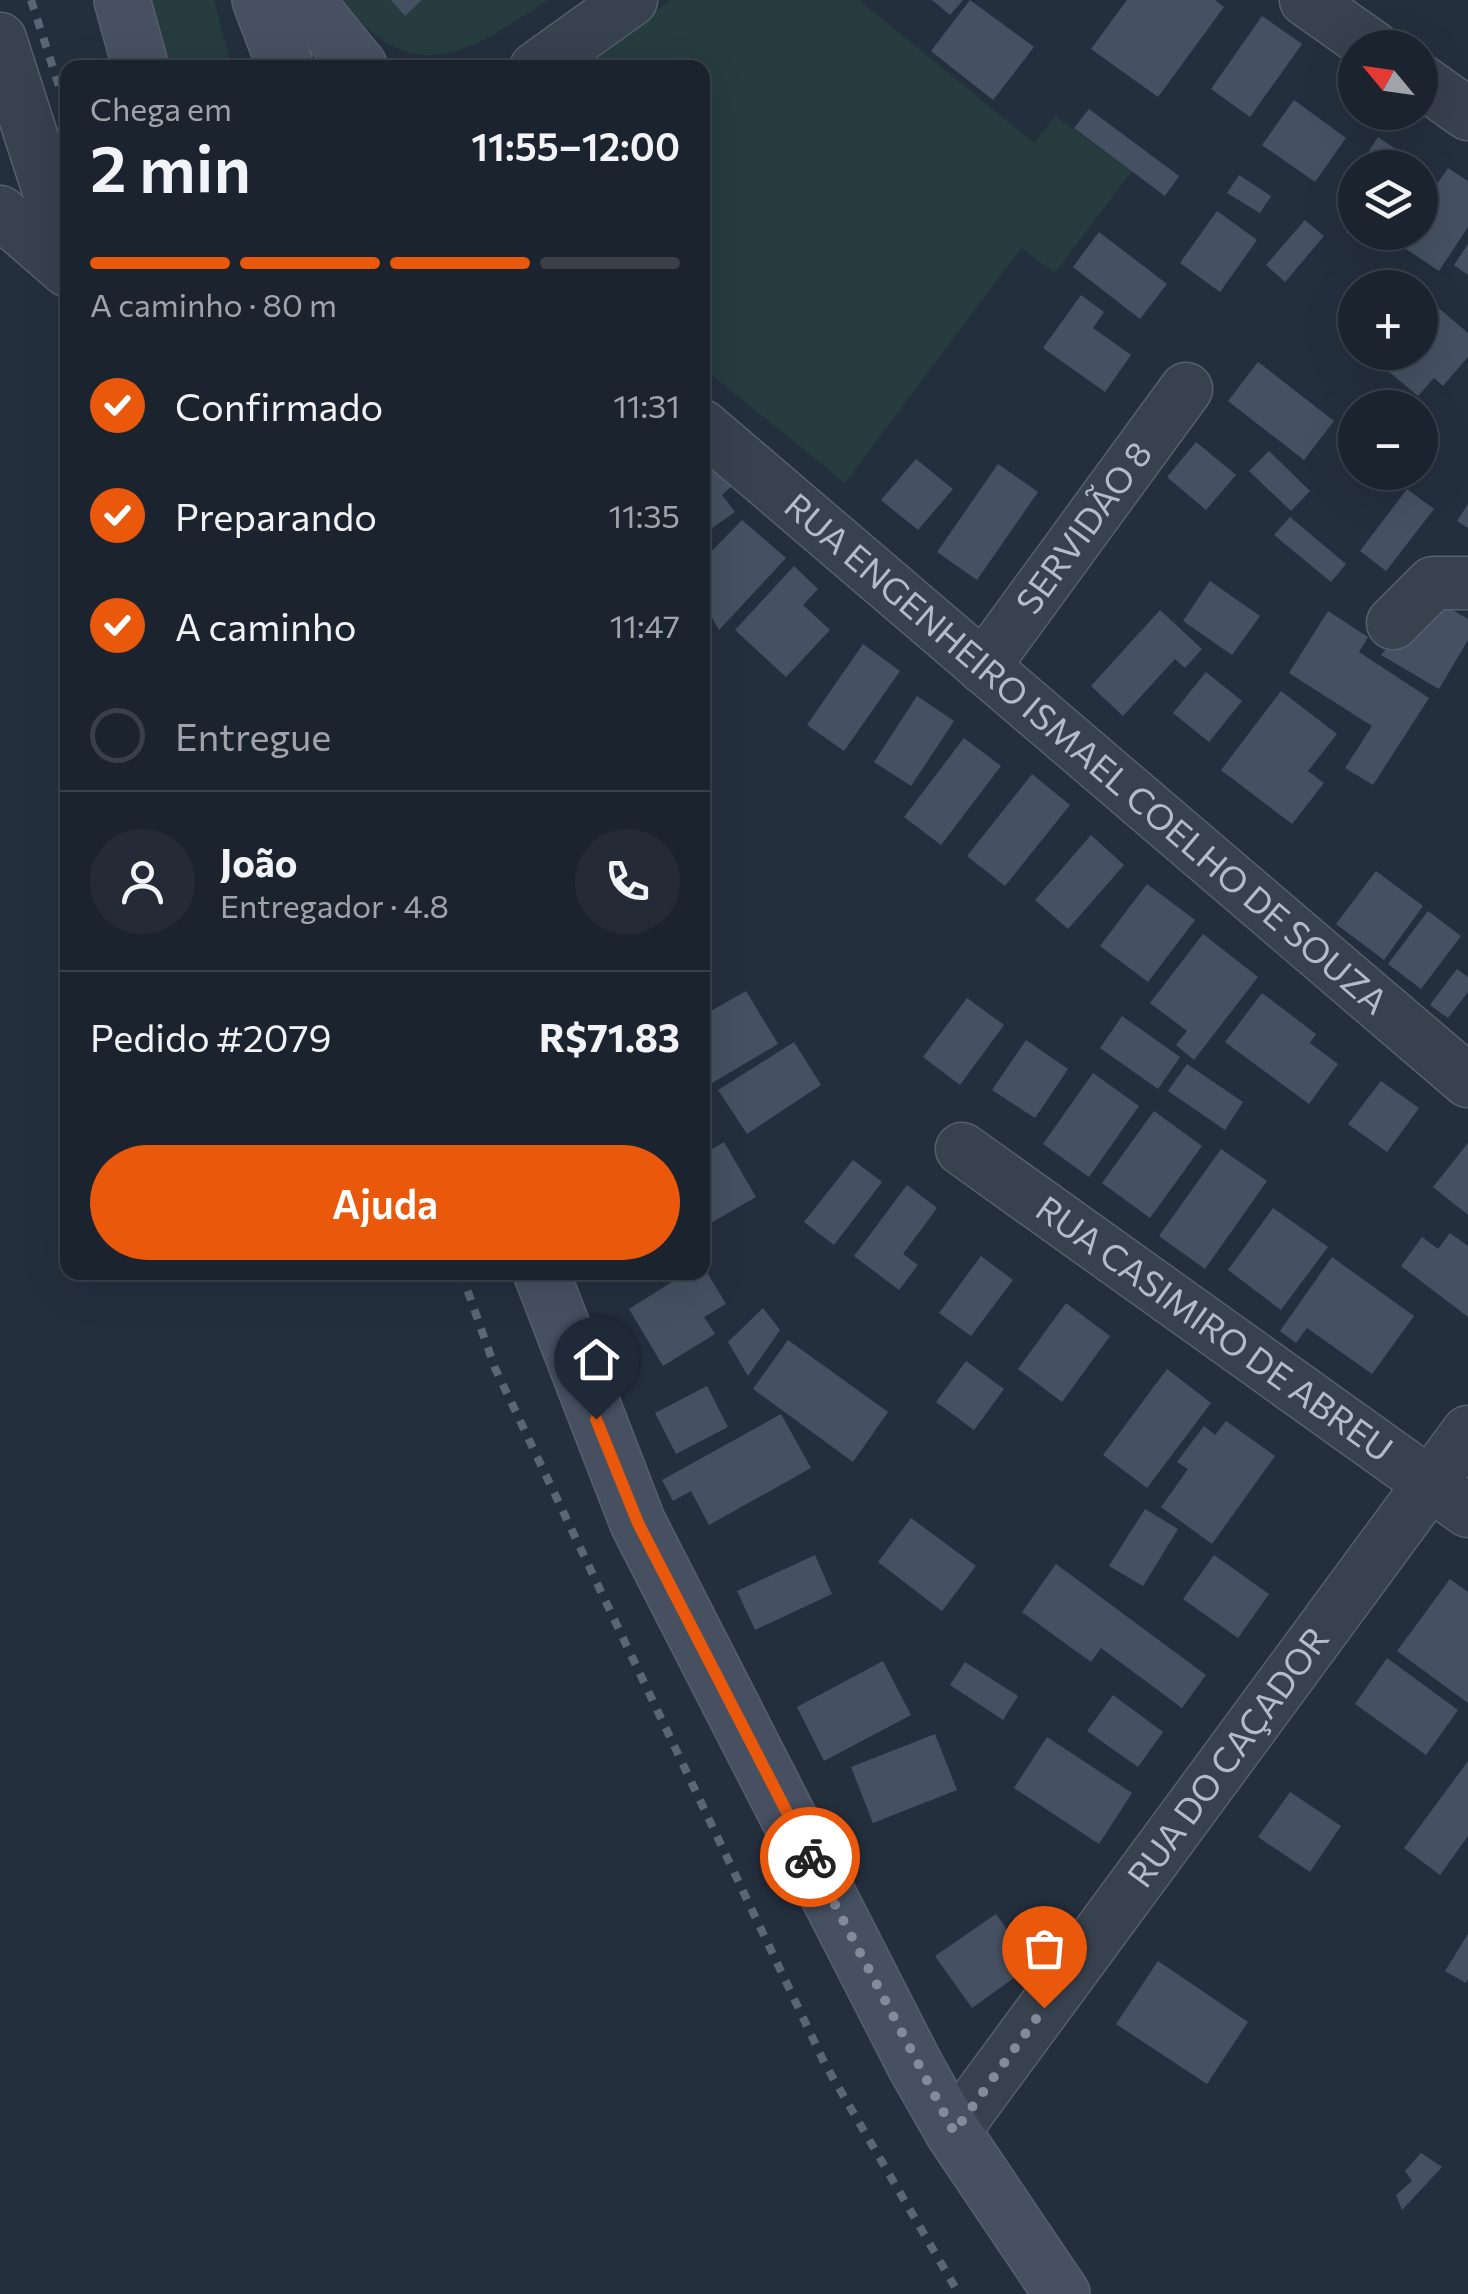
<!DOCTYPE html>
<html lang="pt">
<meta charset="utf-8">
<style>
body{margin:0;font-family:Commissioner,sans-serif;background:#242b36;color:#f1f3f6;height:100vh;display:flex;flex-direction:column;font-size:38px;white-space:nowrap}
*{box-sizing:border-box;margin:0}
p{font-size:32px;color:#a0a4aa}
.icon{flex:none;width:55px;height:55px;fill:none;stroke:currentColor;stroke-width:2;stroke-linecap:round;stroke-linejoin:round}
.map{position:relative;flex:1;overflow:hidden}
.side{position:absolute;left:60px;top:60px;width:650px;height:1220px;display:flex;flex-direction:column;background:#1b232e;border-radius:20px;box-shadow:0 10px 40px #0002,0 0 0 2px #39404a}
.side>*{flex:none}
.needle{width:65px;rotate:299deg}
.buttons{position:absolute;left:1338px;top:30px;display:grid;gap:20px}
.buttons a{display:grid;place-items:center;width:100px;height:100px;border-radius:50%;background:#1b232e;box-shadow:0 10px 40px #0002,0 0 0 2px #39404a;font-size:50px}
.pin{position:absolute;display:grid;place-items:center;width:85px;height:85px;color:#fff;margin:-102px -42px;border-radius:50% 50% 50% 0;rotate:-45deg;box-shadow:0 0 10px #0007}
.pin .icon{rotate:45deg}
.courier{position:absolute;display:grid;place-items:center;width:100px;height:100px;margin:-50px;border:8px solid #ea580c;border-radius:50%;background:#fff;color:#222;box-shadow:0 2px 12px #0007}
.head em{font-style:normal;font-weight:600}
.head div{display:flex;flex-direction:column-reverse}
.head{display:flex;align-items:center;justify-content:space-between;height:170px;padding:0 30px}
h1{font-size:65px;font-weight:600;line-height:75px}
.bar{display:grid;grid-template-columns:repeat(4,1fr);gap:15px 10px;align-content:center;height:120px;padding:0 30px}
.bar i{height:12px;border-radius:8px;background:#39404a}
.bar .selected{background:#ea580c}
.bar p{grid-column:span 4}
.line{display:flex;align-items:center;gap:25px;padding:0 30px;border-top:2px solid #39404a}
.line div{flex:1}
.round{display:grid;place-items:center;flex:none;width:105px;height:105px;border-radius:52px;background:#242b36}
ol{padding:0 30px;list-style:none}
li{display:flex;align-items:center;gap:30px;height:110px}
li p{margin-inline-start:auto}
li .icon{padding:10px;border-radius:50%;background:#ea580c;color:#fff;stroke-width:4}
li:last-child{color:#a0a4aa}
li i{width:55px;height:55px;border:5px solid #39404a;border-radius:50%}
.cta{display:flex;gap:20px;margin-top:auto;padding:20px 30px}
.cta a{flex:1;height:115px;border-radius:60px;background:#ea580c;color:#fff;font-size:40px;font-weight:600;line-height:115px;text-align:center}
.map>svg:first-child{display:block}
</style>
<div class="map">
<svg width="1468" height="2294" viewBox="0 0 1468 2294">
<rect width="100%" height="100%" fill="#242f3e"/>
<path fill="#263c3f" d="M 148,0 L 214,0 L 232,67 L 168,67 Z
M 342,0 L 548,0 C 468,52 414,93 342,0 Z
M 670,0 L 859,0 L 1034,143 L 1055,116 L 1132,171 L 1055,273 L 1021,248 L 845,483 L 703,368 L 702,68 L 585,68 Z"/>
<path fill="#455162" d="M 391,0 L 422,0 L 405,16 Z
M 932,0 L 963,0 L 950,15 Z
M 970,0 L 1034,47 L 993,100 L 931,51 Z
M 1127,0 L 1215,0 L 1224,7 L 1158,97 L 1091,49 Z
M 1262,16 L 1302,44 L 1250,117 L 1211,89 Z
M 1294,100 L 1346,138 L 1315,182 L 1262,145 Z
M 1089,109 L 1179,176 L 1165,196 L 1074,128 Z
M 1378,137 L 1418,164 L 1416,168 L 1358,168 Z
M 1448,168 L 1468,181 L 1468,227 L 1439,271 L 1397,243 L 1404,232 L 1420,232 L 1420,209 Z
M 1355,172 L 1355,211 L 1337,199 Z
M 1239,175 L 1271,196 L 1260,213 L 1227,193 Z
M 1217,211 L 1257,240 L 1220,292 L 1180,263 Z
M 1355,218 L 1355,232 L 1374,232 L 1366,244 L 1346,232 Z
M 1305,220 L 1324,236 L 1285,282 L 1266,265 Z
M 1099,232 L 1167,284 L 1140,319 L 1073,267 Z
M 1468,244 L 1468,275 L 1454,265 Z
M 1081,295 L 1104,312 L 1093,328 L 1131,355 L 1105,392 L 1043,348 Z
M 1434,304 L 1468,333 L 1468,357 L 1443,386 L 1434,378 L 1418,396 L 1382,366 L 1393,352 L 1420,352 L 1420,321 Z
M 1258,362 L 1334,421 L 1304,460 L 1228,401 Z
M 1196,442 L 1236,475 L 1206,510 L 1167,477 Z
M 1269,451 L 1310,491 L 1291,511 L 1249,471 Z
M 702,458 L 734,484 L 722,495 L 735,512 L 702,535 Z
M 916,459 L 953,489 L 918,530 L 881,500 Z
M 998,464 L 1038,492 L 977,580 L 937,552 Z
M 1407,489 L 1434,509 L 1386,571 L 1360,551 Z
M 1468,504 L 1468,528 L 1457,521 Z
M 1290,517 L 1346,564 L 1331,582 L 1274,535 Z
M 742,520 L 786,558 L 719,630 L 702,599 L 702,561 Z
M 794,566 L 818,589 L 803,605 L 830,630 L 786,677 L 735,630 Z
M 1210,581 L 1260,616 L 1232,655 L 1183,621 Z
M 1429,596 L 1468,619 L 1468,640 L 1439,689 L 1381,655 Z
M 1160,610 L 1202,649 L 1185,668 L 1175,659 L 1123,716 L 1091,686 Z
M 1328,611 L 1368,637 L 1359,652 L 1429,698 L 1373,785 L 1345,768 L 1372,726 L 1289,673 Z
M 863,644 L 900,671 L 844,751 L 807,725 Z
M 1206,672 L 1242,701 L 1209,742 L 1173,713 Z
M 1281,691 L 1337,734 L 1308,771 L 1324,783 L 1292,824 L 1221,770 Z
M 917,696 L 954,721 L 911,786 L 874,762 Z
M 964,738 L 1001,766 L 941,845 L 904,817 Z
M 1032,774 L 1070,805 L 1005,886 L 967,856 Z
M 1091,835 L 1124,865 L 1068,929 L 1035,900 Z
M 1376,871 L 1423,906 L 1384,960 L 1336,924 Z
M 1147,884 L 1195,920 L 1148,982 L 1100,946 Z
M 1428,911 L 1461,936 L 1421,989 L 1388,964 Z
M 1203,934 L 1258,977 L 1194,1060 L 1176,1045 L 1187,1031 L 1150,1003 Z
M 1457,969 L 1468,977 L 1468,992 L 1448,1018 L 1430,1005 Z
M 746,991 L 778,1044 L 702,1089 L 702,1016 Z
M 1262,993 L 1316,1034 L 1310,1043 L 1338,1064 L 1309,1104 L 1225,1042 Z
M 967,998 L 1004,1025 L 960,1085 L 923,1057 Z
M 1122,1016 L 1180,1057 L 1158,1089 L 1100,1048 Z
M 1026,1040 L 1068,1069 L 1035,1118 L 992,1090 Z
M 794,1042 L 821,1085 L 747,1134 L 718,1090 Z
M 1187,1064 L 1243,1102 L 1225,1130 L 1168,1091 Z
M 1093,1073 L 1139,1106 L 1089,1177 L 1043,1144 Z
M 1381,1081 L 1419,1108 L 1387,1152 L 1348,1124 Z
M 1154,1111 L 1202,1146 L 1150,1218 L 1102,1183 Z
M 724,1142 L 756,1197 L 702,1228 L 702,1155 Z
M 1468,1143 L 1468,1215 L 1433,1187 Z
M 1221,1149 L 1267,1181 L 1205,1269 L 1159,1236 Z
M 853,1160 L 882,1182 L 834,1245 L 804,1222 Z
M 907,1185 L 937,1208 L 903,1254 L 918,1265 L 899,1290 L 854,1256 Z
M 1273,1208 L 1328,1247 L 1281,1310 L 1228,1270 Z
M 1450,1233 L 1468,1246 L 1468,1317 L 1401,1266 L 1422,1237 L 1438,1249 Z
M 981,1256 L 1013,1280 L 971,1336 L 939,1313 Z
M 1332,1257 L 1414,1316 L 1372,1374 L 1307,1328 L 1296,1343 L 1280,1331 Z
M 702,1264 L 726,1304 L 704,1317 L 715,1334 L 663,1366 L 629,1309 L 688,1272 L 702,1272 Z
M 1066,1303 L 1110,1336 L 1062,1402 L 1018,1369 Z
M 763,1308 L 780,1330 L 748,1376 L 728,1342 Z
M 788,1340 L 888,1412 L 853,1462 L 753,1389 Z
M 966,1361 L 1004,1389 L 974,1430 L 936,1402 Z
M 1167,1369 L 1211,1403 L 1147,1488 L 1103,1455 Z
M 707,1386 L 728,1427 L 676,1454 L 655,1413 Z
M 781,1414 L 811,1468 L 709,1525 L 691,1491 L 673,1501 L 662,1480 Z
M 1226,1421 L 1275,1456 L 1212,1544 L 1161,1507 L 1188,1469 L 1177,1462 L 1204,1426 L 1215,1435 Z
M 1145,1509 L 1178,1529 L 1143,1586 L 1109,1566 Z
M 911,1518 L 976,1566 L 942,1611 L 878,1562 Z
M 815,1555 L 832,1594 L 755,1630 L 737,1591 Z
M 1214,1555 L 1269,1594 L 1238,1638 L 1183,1599 Z
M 1056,1564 L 1206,1675 L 1182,1708 L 1101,1648 L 1091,1662 L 1022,1612 Z
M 1450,1579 L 1468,1592 L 1468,1703 L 1397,1651 Z
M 1387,1658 L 1458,1710 L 1426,1755 L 1355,1704 Z
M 883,1661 L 911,1715 L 824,1761 L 797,1707 Z
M 965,1662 L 1018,1696 L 1003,1720 L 950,1685 Z
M 1113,1695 L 1163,1732 L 1138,1767 L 1087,1731 Z
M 935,1734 L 957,1790 L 873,1823 L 851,1767 Z
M 1047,1737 L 1132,1793 L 1099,1844 L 1014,1788 Z
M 1468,1761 L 1468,1836 L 1440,1875 L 1404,1848 Z
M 1290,1792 L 1341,1826 L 1310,1872 L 1258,1837 Z
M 996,1914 L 1032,1965 L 972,2008 L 935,1956 Z
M 1468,1934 L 1468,1979 L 1466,1983 L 1445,1971 Z
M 1158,1961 L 1248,2022 L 1207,2084 L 1116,2024 Z
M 1421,2153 L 1442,2167 L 1402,2210 L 1396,2195 L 1412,2181 L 1405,2171 Z"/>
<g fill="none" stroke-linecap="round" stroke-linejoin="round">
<defs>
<g id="minor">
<path d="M 1306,0 L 1374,48"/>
<path d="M 0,39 L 68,250"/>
<path d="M 536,68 L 631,0"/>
<path d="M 1420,80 L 1468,114"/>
<path d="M 0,212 L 68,271"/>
<path id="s1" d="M 702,426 L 1468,1081"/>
<path d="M 1393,623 L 1433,583 L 1468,583"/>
<path id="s2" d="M 983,667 L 1186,389"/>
<path id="s3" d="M 962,1149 L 1468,1511"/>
<path id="s4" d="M 953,2132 L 1468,1432"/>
</g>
<path id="secondary" d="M 122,0 L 141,68
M 260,0 L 286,68
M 305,0 L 359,66
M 541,1272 L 638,1523 L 916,2067 L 953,2132 L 1062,2294"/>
</defs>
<use href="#minor" stroke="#565f6c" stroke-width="55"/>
<use href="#secondary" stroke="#565f6c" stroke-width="58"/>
<use href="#minor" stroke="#38414e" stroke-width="52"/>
<use href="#secondary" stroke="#465061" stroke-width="55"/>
<path stroke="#5a6575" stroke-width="8" stroke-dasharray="10 10" stroke-linecap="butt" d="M 31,0 L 68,114
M 461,1272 L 495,1368 L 825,2064 L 959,2294"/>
</g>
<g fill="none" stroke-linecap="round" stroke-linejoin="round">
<path stroke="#828b98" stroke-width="10" stroke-dasharray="0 18" d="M 810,1857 L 954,2132 L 1044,2008"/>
<path stroke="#ea580c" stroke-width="12" d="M 596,1419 L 638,1523 L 810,1857"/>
</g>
<g text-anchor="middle" stroke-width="8" stroke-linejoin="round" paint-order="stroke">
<g font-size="35" fill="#b4bcc9" stroke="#1d2633">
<text dy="12" stroke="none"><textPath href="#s2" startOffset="172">SERVIDÃO 8</textPath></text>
<text dy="12" stroke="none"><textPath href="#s1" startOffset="505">RUA ENGENHEIRO ISMAEL COELHO DE SOUZA</textPath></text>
<text dy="12" stroke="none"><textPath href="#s3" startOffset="310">RUA CASIMIRO DE ABREU</textPath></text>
<text dy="12" stroke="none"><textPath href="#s4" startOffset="465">RUA DO CAÇADOR</textPath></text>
</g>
</g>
</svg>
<div class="buttons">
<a><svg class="needle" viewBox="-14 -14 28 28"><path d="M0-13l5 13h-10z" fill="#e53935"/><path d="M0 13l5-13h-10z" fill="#a0a4aa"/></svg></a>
<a><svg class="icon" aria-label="layers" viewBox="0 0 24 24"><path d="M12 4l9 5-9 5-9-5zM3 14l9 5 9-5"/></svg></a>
<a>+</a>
<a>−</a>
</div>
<div class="pin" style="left:1044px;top:2008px;background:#ea580c"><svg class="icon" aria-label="bag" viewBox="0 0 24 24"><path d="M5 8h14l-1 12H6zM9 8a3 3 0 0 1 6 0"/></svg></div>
<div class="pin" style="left:596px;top:1419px;background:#1f2937"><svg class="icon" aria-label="home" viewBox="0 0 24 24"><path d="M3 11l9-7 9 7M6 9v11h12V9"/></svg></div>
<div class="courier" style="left:810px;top:1857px"><svg class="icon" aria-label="bike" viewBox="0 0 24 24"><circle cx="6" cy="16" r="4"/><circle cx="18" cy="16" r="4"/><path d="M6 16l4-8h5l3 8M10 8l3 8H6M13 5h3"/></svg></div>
<section class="side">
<div class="head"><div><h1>2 min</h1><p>Chega em</p></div><em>11:55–12:00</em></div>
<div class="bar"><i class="selected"></i><i class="selected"></i><i class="selected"></i><i></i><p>A caminho · 80 m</p></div>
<ol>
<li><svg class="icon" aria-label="check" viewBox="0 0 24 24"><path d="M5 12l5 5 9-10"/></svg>Confirmado<p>11:31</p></li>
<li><svg class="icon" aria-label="check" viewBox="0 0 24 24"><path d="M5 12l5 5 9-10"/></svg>Preparando<p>11:35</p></li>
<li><svg class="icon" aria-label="check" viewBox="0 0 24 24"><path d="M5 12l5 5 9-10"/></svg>A caminho<p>11:47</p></li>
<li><i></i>Entregue</li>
</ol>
<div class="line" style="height:180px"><a class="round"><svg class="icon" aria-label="person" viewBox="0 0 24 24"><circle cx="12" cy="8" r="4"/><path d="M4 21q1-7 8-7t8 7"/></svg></a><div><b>João</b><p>Entregador · 4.8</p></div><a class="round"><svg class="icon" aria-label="phone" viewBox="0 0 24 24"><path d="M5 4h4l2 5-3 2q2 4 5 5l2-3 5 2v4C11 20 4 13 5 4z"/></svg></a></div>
<div class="line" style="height:130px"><div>Pedido #2079</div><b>R$71.83</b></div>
<div class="cta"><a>Ajuda</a></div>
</section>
</div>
